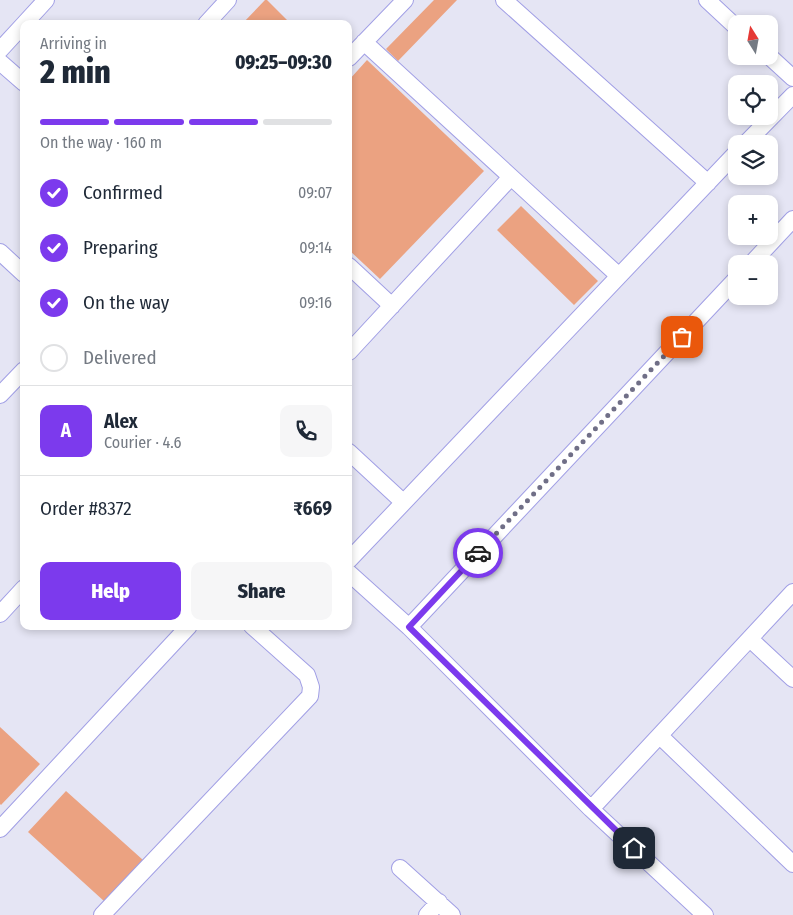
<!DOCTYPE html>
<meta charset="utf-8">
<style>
body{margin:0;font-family:"Fira Sans Condensed",sans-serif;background:#f6f6f7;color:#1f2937;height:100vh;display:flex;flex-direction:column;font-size:19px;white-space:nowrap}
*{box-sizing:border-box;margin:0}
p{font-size:16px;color:#747a83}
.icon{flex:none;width:28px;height:28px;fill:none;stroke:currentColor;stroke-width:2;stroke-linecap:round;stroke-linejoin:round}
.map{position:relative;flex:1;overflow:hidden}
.side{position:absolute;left:20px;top:20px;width:332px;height:610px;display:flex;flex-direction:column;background:#fff;border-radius:10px;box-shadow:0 2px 8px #0003}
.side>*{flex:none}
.needle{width:32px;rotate:349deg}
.fabs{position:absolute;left:728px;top:15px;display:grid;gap:10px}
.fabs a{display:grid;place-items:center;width:50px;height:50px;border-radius:10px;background:#fff;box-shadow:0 2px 8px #0003;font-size:25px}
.pin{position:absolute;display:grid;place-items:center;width:42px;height:42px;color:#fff;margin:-21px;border-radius:10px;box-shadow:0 2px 8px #0006}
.courier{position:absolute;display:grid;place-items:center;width:50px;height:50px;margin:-25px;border:4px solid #7c3aed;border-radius:50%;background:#fff;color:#222;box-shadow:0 1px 6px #0007}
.overview em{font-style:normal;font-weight:800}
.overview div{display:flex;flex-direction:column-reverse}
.overview{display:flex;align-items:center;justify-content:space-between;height:85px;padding:0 20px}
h1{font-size:32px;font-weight:800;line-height:38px}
.bar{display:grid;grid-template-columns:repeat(4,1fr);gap:8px 5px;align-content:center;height:60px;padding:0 20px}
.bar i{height:6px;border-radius:4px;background:#e0e1e3}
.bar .current{background:#7c3aed}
.bar p{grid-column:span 4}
.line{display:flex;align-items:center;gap:12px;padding:0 20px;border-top:1px solid #e0e1e3}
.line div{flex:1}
.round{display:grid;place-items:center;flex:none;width:52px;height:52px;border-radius:10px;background:#f6f6f7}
ol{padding:0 20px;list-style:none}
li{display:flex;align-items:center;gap:15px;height:55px}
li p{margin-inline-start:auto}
li .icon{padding:5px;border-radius:50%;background:#7c3aed;color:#fff;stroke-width:4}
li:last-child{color:#747a83}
li i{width:28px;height:28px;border:2px solid #e0e1e3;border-radius:50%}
.button{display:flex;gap:10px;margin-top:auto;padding:10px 20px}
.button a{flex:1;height:58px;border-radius:10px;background:#7c3aed;color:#fff;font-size:20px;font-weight:800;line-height:58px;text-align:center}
.button a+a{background:#f6f6f7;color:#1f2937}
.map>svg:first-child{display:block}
</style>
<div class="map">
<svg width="793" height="915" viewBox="0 0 793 915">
<rect width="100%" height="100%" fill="#e5e5f4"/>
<path fill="#eba281" d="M 265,0 L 267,0 L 291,24 L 242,24 Z
M 434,0 L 457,0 L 398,61 L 386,49 Z
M 367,60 L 484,171 L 380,279 L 349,250 L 349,80 Z
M 521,206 L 598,281 L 574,305 L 497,230 Z
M 0,727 L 40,764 L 1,805 L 0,804 Z
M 66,791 L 143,860 L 105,902 L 28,832 Z"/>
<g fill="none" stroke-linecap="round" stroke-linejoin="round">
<defs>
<path id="minor" d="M 504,0 L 708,183
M 707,0 L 736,27
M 24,24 L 46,0
M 206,24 L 228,0
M 364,42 L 619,276
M 0,50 L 24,24
M 769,56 L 793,78
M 349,58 L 405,0
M 0,62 L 24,83
M 745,144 L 793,95
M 0,252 L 24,274
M 751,264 L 793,219
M 349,266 L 392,306
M 349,352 L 511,177
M 0,395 L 24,370
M 349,452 L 403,502
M 349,560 L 736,153
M 349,573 L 409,627 L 591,809 L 705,915
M 0,614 L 24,588
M 409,627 L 736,279
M 750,639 L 793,679
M 660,736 L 793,864
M 591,809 L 793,592
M 0,829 L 189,626
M 400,868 L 452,915
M 102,915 L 310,696 L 311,687 L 307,675 L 252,626
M 427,915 L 439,902"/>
</defs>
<use href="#minor" stroke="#a19fe5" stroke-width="18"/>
<use href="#minor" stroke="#fff" stroke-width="16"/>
</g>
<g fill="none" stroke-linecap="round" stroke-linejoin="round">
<path stroke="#706f87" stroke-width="5" stroke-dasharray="0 9" d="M 478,553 L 682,337"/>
<path stroke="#7c3aed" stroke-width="6" d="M 478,553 L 409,627 L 634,848"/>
</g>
</svg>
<div class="fabs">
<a><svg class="needle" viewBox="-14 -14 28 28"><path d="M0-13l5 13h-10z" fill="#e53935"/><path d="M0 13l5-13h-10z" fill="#747a83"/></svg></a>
<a><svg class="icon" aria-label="locate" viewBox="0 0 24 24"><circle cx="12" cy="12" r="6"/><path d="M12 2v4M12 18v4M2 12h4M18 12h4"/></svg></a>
<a><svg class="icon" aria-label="layers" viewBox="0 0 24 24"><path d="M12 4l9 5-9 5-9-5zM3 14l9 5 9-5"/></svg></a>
<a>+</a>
<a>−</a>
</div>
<div class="pin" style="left:682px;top:337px;background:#ea580c"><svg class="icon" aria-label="bag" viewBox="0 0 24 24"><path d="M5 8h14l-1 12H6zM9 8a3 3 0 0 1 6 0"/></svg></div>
<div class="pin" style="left:634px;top:848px;background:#1f2937"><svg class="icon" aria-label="home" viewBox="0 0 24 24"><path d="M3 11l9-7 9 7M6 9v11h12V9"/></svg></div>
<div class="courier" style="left:478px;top:553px"><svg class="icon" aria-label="car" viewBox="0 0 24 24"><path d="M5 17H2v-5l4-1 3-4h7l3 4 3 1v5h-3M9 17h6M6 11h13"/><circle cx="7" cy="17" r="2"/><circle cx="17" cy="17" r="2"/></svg></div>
<section class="side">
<div class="overview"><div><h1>2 min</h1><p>Arriving in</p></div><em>09:25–09:30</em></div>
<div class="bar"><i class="current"></i><i class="current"></i><i class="current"></i><i></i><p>On the way · 160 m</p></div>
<ol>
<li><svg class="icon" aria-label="check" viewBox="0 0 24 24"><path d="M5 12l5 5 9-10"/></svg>Confirmed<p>09:07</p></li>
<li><svg class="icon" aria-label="check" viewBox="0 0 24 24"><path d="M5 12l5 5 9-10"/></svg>Preparing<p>09:14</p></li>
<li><svg class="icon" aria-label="check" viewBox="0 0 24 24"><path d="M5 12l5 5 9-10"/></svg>On the way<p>09:16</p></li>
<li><i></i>Delivered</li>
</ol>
<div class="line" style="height:90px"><b class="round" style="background:#7c3aed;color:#fff">A</b><div><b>Alex</b><p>Courier · 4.6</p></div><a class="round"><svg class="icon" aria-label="phone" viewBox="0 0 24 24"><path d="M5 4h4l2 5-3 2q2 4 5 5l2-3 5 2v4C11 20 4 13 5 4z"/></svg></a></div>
<div class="line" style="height:65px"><div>Order #8372</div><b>₹669</b></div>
<div class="button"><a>Help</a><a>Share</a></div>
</section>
</div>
